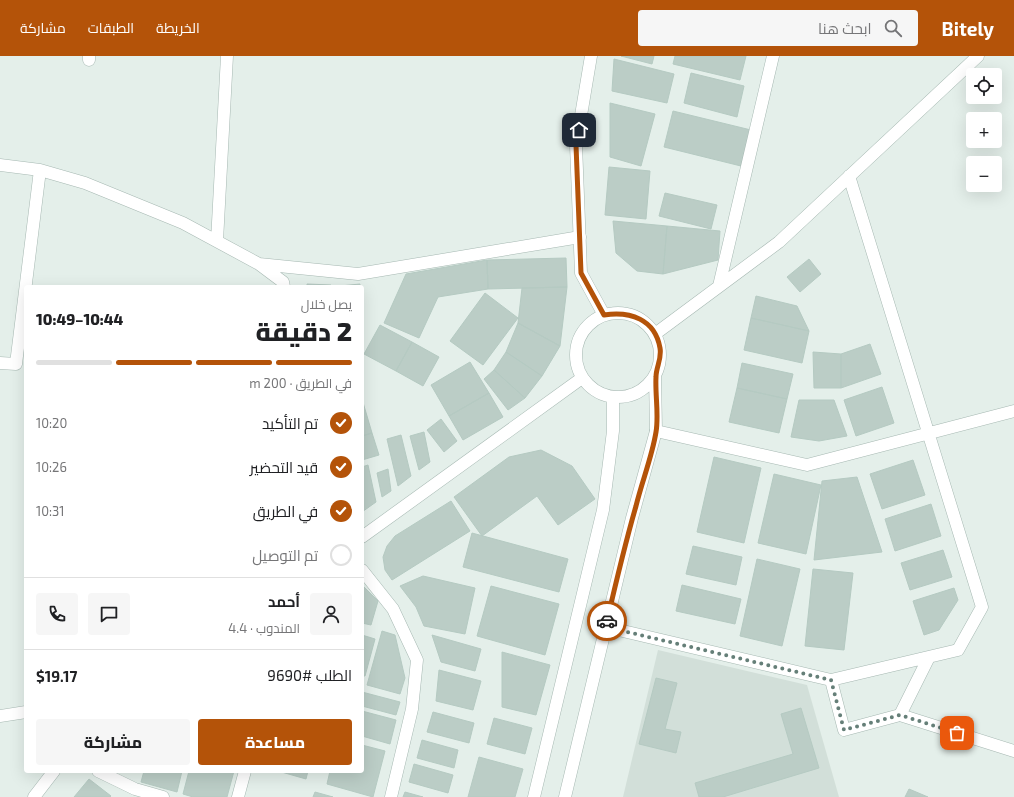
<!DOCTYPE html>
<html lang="ar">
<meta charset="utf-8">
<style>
body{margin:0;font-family:"Exo 2",Cairo,sans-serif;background:#f6f6f6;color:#202124;direction:rtl;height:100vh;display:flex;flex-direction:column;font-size:15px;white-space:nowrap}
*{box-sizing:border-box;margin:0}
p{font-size:13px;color:#757577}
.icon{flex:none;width:22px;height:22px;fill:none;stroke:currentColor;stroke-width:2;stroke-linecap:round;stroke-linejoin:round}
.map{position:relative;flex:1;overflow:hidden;direction:ltr}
.side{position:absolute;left:24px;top:229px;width:340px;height:488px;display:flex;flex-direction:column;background:#fff;border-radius:4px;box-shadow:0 4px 16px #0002;direction:rtl}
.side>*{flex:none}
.buttons{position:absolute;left:966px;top:12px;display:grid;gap:8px}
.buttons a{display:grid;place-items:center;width:36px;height:36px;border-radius:4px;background:#fff;box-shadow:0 4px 16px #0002;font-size:20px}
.pin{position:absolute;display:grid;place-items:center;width:34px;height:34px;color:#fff;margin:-17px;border-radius:8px;box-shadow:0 2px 6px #0006}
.courier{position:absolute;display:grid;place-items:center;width:40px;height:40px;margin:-20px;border:3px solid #b45309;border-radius:50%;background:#fff;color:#222;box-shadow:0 1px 5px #0007}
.summary em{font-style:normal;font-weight:800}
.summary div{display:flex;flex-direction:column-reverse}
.summary{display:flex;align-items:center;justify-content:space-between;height:68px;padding:0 12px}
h1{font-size:26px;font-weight:800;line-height:30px}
.bar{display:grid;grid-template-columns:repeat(4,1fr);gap:6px 4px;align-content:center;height:48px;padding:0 12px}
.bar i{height:5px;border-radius:3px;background:#e0e0e0}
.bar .active{background:#b45309}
.bar p{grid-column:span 4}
.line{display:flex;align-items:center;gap:10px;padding:0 12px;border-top:1px solid #e0e0e0}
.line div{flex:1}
.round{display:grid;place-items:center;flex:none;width:42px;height:42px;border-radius:4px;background:#f6f6f6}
ol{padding:0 12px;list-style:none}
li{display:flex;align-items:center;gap:12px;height:44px}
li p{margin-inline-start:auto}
li .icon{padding:4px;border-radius:50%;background:#b45309;color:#fff;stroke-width:4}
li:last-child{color:#757577}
li i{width:22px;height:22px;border:2px solid #e0e0e0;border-radius:50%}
.cta{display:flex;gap:8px;margin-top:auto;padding:8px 12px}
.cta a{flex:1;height:46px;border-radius:4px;background:#b45309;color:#fff;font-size:16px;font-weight:800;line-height:46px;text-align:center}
.cta a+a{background:#f6f6f6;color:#202124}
header{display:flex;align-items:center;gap:24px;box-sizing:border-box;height:56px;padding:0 20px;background:#b45309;color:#fff}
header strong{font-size:19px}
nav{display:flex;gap:22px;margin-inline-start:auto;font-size:14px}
.search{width:280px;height:36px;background:#f6f6f6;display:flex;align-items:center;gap:10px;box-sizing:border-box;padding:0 14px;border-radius:4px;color:#757577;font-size:15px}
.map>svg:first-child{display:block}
</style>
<header>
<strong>Bitely</strong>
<div class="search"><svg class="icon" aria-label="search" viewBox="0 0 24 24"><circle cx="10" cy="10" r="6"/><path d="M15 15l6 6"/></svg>ابحث هنا</div>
<nav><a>الخريطة</a><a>الطبقات</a><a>مشاركة</a></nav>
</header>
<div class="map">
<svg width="1014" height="741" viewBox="0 0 1014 741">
<rect width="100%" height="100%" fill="#e4efea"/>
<path fill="#d2dfd9" d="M 658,594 L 807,629 L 839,741 L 623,741 Z"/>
<path fill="#bbcdc6" stroke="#b5cac2" d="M 621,0 L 654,0 L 652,8 Z
M 675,0 L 746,0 L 740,24 L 673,8 Z
M 614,3 L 674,18 L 667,47 L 612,35 Z
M 691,17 L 744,30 L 737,61 L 684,47 Z
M 610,47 L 655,58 L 641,110 L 610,101 Z
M 673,55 L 751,74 L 741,110 L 664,91 Z
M 609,111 L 650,115 L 646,163 L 605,159 Z
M 665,137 L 717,149 L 711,173 L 659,160 Z
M 613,165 L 667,170 L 663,218 L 637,215 L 616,197 Z
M 667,170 L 720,175 L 718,204 L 663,218 Z
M 566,202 L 567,231 L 488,233 L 487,204 Z
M 809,203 L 821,218 L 800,236 L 787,221 Z
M 487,204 L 488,233 L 438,241 L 419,282 L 384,267 L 406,218 Z
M 307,228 L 331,229 L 331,231 L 307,231 Z
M 360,228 L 360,231 L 341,231 L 340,230 Z
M 567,231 L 560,290 L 518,267 L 522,232 Z
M 485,237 L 518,262 L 483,309 L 450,285 Z
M 756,240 L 797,250 L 809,275 L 751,262 Z
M 751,262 L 809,275 L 802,307 L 744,294 Z
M 518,267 L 560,290 L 542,320 L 506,296 Z
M 380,269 L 412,286 L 396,315 L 364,298 Z
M 412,286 L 439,301 L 423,330 L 396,315 Z
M 870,288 L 881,318 L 841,332 L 841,298 Z
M 506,296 L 542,320 L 525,342 L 494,314 Z
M 813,296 L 841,298 L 841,332 L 814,332 Z
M 470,306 L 489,337 L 449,360 L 431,329 Z
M 742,307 L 793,318 L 787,343 L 737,332 Z
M 494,314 L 525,342 L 508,354 L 484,323 Z
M 882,331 L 894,367 L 856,380 L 844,344 Z
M 737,332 L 787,343 L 779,377 L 729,366 Z
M 489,337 L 503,361 L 463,384 L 449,360 Z
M 362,343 L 372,377 L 362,380 Z
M 799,344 L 834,344 L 847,380 L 819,385 L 791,381 Z
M 441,363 L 457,385 L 444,396 L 427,374 Z
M 424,376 L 430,406 L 419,414 L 410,380 Z
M 372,377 L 379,399 L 362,404 L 362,380 Z
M 401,379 L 411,420 L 398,430 L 387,383 Z
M 541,394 L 572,410 L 595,443 L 558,469 L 537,440 L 482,480 L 454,441 L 509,401 Z
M 714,401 L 761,412 L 744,487 L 697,476 Z
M 913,404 L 925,439 L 882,453 L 870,418 Z
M 368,409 L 376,446 L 362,456 L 362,411 Z
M 388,413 L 391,435 L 382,441 L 377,417 Z
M 774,418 L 821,429 L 806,498 L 758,487 Z
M 857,421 L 882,496 L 814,504 L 822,425 Z
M 451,445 L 470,475 L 392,524 L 385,514 L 383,501 L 387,490 L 395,480 Z
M 931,448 L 941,480 L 895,495 L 885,463 Z
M 472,477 L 568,503 L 559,536 L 463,511 Z
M 693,490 L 742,501 L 736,529 L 686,518 Z
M 943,494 L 952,521 L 910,534 L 901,507 Z
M 757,503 L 800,513 L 782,590 L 740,580 Z
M 813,513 L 853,517 L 844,594 L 805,590 Z
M 423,520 L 475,532 L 465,578 L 424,570 L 416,551 L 400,530 Z
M 362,529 L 378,545 L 371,569 L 362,567 Z
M 682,529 L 741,543 L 735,568 L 676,555 Z
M 491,530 L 559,548 L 545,599 L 477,580 Z
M 954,532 L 958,544 L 939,574 L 924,579 L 913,545 Z
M 382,575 L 395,579 L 405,622 L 400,638 L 367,629 Z
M 362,579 L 375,583 L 365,620 L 362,620 Z
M 432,579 L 481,593 L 475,615 L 441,606 Z
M 502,596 L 550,609 L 536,659 L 502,651 Z
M 439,614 L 481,625 L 473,654 L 436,645 Z
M 656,622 L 677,627 L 665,673 L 681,676 L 676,697 L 639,688 Z
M 362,636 L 400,646 L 396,659 L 362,650 Z
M 801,652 L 819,712 L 723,741 L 699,741 L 695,727 L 793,698 L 781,658 Z
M 362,655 L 396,664 L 390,688 L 362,680 Z
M 433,656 L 474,667 L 469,687 L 427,676 Z
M 494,662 L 532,672 L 525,698 L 487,688 Z
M 422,684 L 458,694 L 454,712 L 417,702 Z
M 362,689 L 385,695 L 373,741 L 327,728 L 330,715 L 362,715 Z
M 479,701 L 523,713 L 515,741 L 468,741 Z
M 414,708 L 453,719 L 448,737 L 409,726 Z
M 144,715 L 182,715 L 177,736 L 141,726 Z
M 189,715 L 234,715 L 227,741 L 193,741 L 183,738 Z
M 278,715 L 308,715 L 306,723 Z
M 89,723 L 111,740 L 110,741 L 74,741 Z
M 909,733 L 928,741 L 905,741 Z
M 315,736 L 333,741 L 313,741 Z
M 405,736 L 423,741 L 403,741 Z"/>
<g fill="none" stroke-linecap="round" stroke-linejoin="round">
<defs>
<path id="minor" d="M 89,4 L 89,0
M 0,109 L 40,114 L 85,127 L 183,167 L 259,208 L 358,218 L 580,181
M 217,185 L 227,0
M 259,208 L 283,226 L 284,231
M 719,230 L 773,0
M 655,278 L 779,186 L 978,0
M 0,307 L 16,308 L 40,114
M 656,375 L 807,409 L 1014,355
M 362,481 L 582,322
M 362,514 L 393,553 L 417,604 L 412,653 L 391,741
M 606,571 L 831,624 L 958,594 L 982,551 L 849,120
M 929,601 L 900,659 L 1014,695
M 831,624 L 844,674 L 900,659
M 0,660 L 26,656
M 98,715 L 135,733 L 163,741
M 34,741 L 54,715
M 238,741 L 245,715"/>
<path id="tertiary" d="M 591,0 L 576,89 L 581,217 L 604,259
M576 299a42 42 0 1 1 84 0a42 42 0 1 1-84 0Z
M 534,741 L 603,454 L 613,375 L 613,341
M 565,741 L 632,462 L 656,375 L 655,319"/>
</defs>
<use href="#minor" stroke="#a6b8b2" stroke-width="13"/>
<use href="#tertiary" stroke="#a6b8b2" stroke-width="13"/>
<use href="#minor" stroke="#fff" stroke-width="12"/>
<use href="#tertiary" stroke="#fff" stroke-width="12"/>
</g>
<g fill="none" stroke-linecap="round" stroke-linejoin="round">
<path stroke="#657f78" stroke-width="4" stroke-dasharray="0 7.2" d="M 607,565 L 606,571 L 831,624 L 844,674 L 900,659 L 957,677"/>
<path stroke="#b45309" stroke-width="5" d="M 579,74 L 576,89 L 581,217 L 604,259 C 630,255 655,263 660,292 C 662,303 656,311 656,321 C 655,339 659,359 656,376 C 652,401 642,425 636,450 C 625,488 616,526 607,565"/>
</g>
</svg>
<div class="buttons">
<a><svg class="icon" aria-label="locate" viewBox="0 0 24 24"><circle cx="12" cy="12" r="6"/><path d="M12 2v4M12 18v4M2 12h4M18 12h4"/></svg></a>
<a>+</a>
<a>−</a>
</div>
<div class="pin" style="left:957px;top:677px;background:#ea580c"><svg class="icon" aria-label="bag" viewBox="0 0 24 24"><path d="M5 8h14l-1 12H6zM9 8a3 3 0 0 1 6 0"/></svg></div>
<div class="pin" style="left:579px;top:74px;background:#1f2937"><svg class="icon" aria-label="home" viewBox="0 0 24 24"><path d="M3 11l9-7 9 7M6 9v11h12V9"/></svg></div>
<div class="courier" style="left:607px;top:565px"><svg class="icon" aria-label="car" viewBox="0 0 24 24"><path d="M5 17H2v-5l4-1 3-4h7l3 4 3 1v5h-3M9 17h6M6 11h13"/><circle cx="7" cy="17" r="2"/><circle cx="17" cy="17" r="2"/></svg></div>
<section class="side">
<div class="summary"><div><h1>2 دقيقة</h1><p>يصل خلال</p></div><em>10:44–10:49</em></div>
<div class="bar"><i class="active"></i><i class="active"></i><i class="active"></i><i></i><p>في الطريق · 200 m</p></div>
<ol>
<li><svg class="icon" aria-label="check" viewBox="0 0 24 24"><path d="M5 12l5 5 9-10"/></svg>تم التأكيد<p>10:20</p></li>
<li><svg class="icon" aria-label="check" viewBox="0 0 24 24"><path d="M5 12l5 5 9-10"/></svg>قيد التحضير<p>10:26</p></li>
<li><svg class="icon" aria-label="check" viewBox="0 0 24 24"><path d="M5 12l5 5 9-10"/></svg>في الطريق<p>10:31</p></li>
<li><i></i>تم التوصيل</li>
</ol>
<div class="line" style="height:72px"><a class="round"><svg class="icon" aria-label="person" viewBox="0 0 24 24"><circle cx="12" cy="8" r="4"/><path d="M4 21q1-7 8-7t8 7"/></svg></a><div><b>أحمد</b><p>المندوب · 4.4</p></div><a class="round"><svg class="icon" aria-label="chat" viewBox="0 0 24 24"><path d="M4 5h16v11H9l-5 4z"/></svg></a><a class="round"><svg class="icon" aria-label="phone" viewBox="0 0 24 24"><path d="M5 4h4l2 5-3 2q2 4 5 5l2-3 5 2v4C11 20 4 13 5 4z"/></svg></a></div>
<div class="line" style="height:52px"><div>الطلب #9690</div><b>$19.17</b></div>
<div class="cta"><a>مساعدة</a><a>مشاركة</a></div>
</section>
</div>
